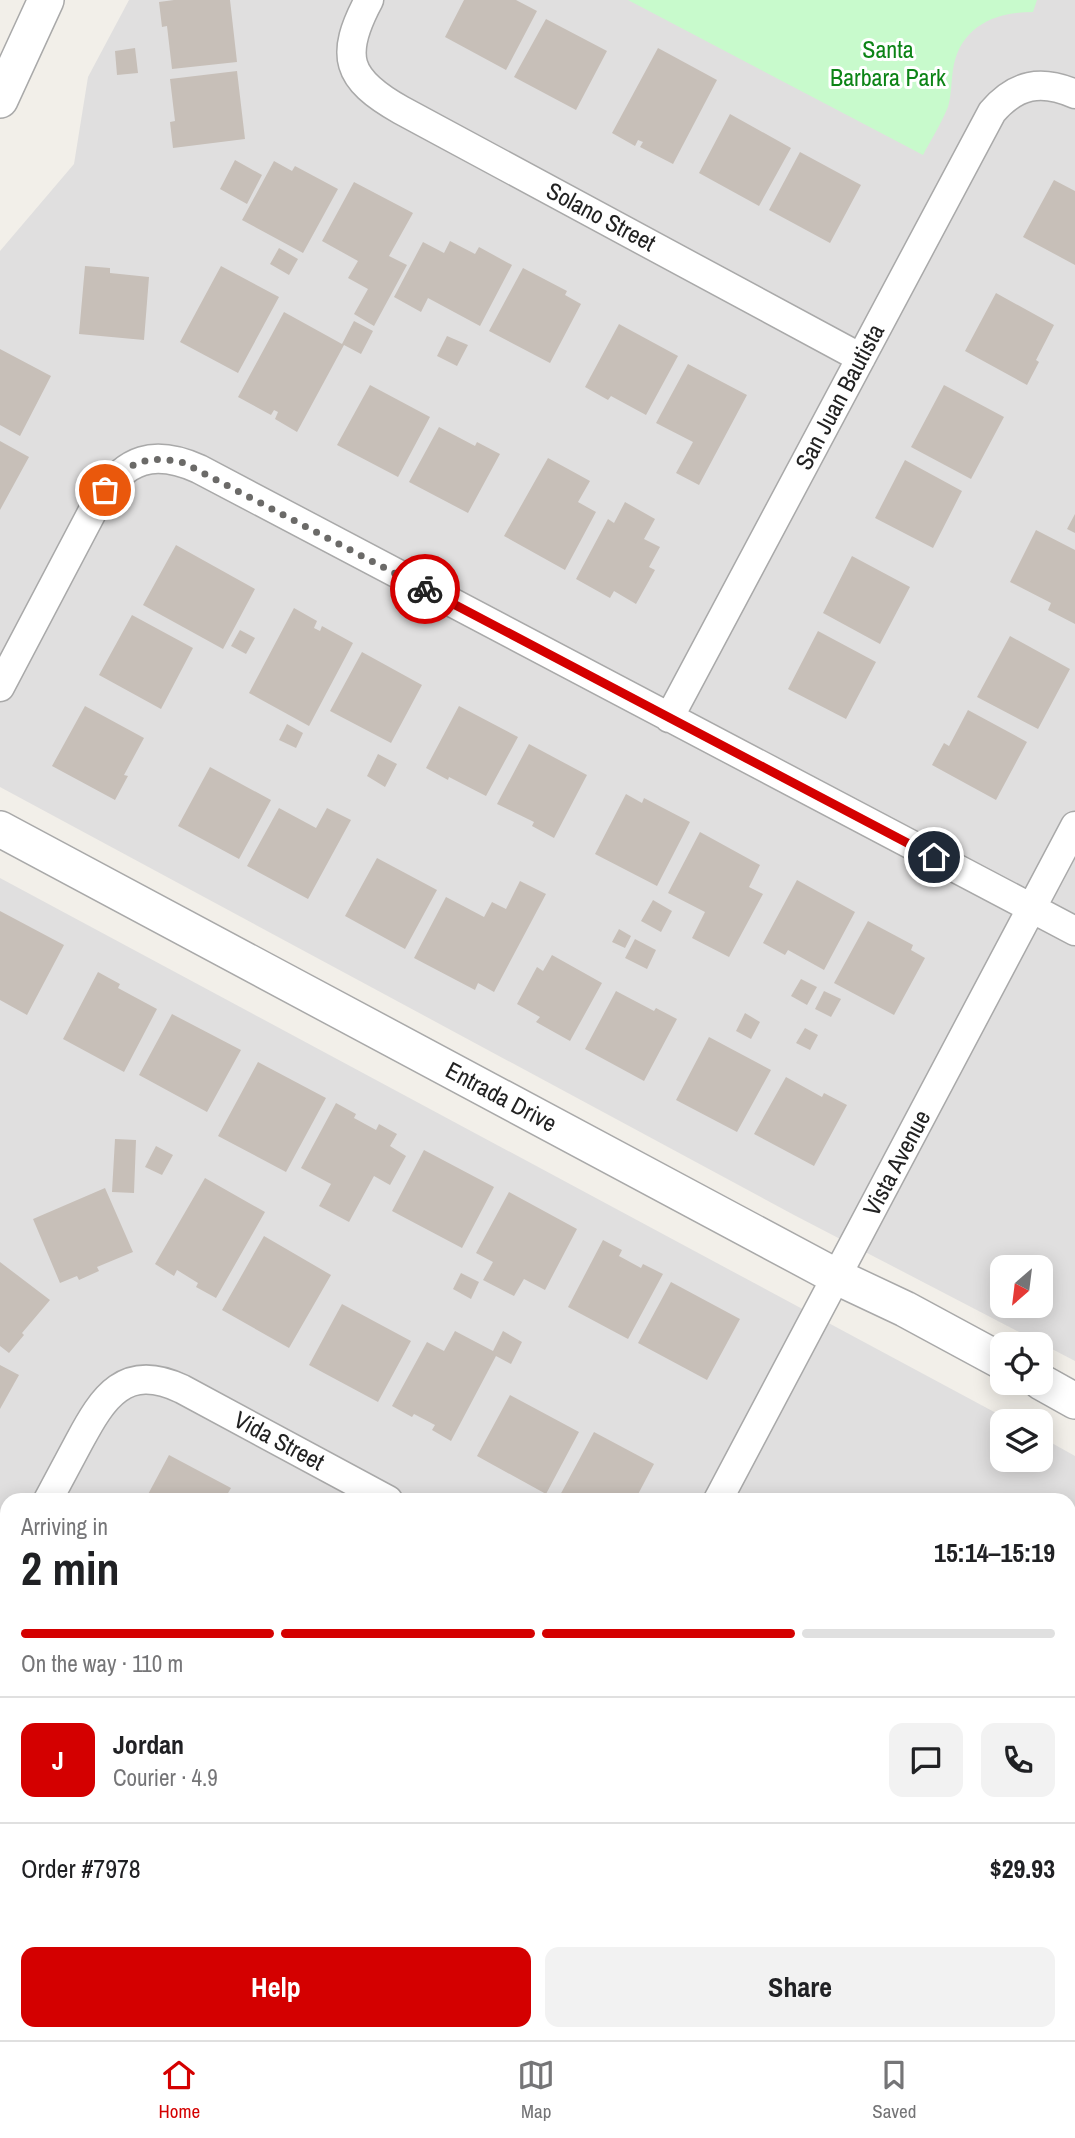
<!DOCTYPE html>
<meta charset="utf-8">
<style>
body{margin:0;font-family:"Archivo Narrow",sans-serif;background:#f2f2f2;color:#202124;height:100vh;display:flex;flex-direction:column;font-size:26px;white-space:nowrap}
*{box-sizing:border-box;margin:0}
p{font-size:23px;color:#757577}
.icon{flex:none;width:38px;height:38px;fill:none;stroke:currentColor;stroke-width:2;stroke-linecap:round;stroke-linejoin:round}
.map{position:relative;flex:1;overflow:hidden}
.details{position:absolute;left:0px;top:1493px;width:1076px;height:548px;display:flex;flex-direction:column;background:#fff;border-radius:21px 21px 0 0;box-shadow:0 4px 18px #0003}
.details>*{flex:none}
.needle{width:46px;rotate:208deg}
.tools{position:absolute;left:990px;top:1255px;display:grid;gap:14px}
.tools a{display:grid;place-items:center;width:63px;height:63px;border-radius:14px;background:#fff;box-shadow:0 4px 18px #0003;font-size:35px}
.pin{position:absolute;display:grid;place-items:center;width:60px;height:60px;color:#fff;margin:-30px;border:4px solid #fff;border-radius:50%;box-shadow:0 2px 7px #0007}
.courier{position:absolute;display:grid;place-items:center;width:70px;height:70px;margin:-35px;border:5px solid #d40000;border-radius:50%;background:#fff;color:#222;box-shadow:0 2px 9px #0007}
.headline em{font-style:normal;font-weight:700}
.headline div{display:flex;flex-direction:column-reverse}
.headline{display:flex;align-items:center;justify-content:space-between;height:119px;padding:0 21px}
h1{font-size:46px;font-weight:700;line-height:52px}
.bar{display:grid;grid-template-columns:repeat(4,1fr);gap:10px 7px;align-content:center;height:84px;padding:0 21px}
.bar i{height:9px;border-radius:5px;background:#e0e0e0}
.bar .current{background:#d40000}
.bar p{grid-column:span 4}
.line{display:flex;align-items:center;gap:18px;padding:0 21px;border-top:2px solid #e0e0e0}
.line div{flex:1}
.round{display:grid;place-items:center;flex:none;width:74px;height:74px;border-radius:14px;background:#f2f2f2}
.primary-button{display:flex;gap:14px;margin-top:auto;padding:14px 21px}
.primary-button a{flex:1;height:80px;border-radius:14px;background:#d40000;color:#fff;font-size:28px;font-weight:700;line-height:80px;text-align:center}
.primary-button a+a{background:#f2f2f2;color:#202124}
.dock{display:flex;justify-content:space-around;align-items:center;height:98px;border-top:2px solid #e0e0e0;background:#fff;font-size:19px;color:#757577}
.dock a{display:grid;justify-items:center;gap:4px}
.dock .current{color:#d40000}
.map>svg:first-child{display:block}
</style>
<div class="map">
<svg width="1075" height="2040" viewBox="0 0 1075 2040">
<rect width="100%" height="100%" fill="#f2efe9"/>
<path fill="#e0dfdf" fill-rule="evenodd" d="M 129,0 L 1075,0 L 1075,1361 L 794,1215 L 0,787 L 0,251 L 74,164 L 88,77 ZM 1003,1267 L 1041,1267 L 1041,1306 L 1003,1306 Z
M 0,878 L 1011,1421 L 1003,1421 L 1003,1460 L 1041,1460 L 1041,1437 L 1075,1456 L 1075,2040 L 697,2040 L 685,2034 L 1069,2034 L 1069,1500 L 294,1500 L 289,1497 L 287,1500 L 7,1500 L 7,2023 L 0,2036 Z"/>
<path fill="#c8facc" d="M 628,0 L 1037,0 L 1033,12 C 997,12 963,25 954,64 C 951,78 952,93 948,107 C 941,124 931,140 923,155 Z
M 7,2023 L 7,2034 L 420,2034 L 416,2040 L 0,2040 Z"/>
<path fill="#c7bfb8" d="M 174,0 L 230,0 L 237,62 L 172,69 L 167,26 L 162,27 L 159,2 Z
M 464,0 L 516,0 L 537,11 L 506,70 L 445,37 Z
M 546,19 L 607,51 L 576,110 L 514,77 Z
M 135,48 L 138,73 L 117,75 L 115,51 Z
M 658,48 L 717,80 L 673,164 L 640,147 L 643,142 L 638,140 L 635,146 L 612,133 Z
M 237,71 L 245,139 L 173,148 L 170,122 L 175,121 L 170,79 Z
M 730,114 L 791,148 L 759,206 L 699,173 Z
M 800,152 L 861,185 L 830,243 L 769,210 Z
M 235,160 L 262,175 L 247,204 L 220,189 Z
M 274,161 L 292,171 L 295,166 L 338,189 L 303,253 L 242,220 Z
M 1054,180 L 1075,191 L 1075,265 L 1023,237 Z
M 354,182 L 413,213 L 389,256 L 407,265 L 374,326 L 354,314 L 368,289 L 348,278 L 358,261 L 322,241 Z
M 450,241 L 475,254 L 479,247 L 512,265 L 480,326 L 428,298 L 421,312 L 394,297 L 423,242 L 444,253 Z
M 279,248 L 298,259 L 289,275 L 270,264 Z
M 85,266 L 110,268 L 110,273 L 149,277 L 144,340 L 79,334 Z
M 221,266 L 279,297 L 238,373 L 180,342 Z
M 523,268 L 567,291 L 565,295 L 581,304 L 550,363 L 489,331 Z
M 996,293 L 1054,325 L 1036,360 L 1039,362 L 1027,385 L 965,351 Z
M 284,312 L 342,344 L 354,321 L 373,331 L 361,354 L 344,345 L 297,432 L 275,419 L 278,412 L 274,410 L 271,415 L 238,397 Z
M 619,324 L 678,356 L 646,415 L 611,396 L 608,400 L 585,387 Z
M 447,336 L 468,345 L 457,366 L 437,356 Z
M 0,349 L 51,376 L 20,436 L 0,425 Z
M 688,364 L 747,395 L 699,485 L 676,473 L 693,442 L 656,423 Z
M 370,385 L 430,417 L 398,477 L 337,445 Z
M 944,385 L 1004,417 L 971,479 L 911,447 Z
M 439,427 L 475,446 L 477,442 L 500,454 L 468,513 L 409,482 Z
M 0,441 L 29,457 L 0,510 Z
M 548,458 L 590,481 L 578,502 L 596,512 L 565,570 L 504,536 Z
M 905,460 L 962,491 L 933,548 L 875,518 Z
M 625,502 L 655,519 L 644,539 L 660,547 L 649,567 L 655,570 L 636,604 L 614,591 L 610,598 L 576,579 L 608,519 L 614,523 Z
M 1075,514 L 1075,533 L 1067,529 Z
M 1036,530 L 1075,550 L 1075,624 L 1048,610 L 1051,603 L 1010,582 Z
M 176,545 L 255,589 L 223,649 L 143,605 Z
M 852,556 L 910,587 L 880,644 L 823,613 Z
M 294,608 L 317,621 L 314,628 L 320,631 L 322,626 L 353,643 L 309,726 L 249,693 Z
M 132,615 L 193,648 L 161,709 L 99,675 Z
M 240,630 L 255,638 L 246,654 L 231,646 Z
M 818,631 L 876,662 L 846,719 L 788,689 Z
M 1010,636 L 1070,669 L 1038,729 L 977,697 Z
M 362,652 L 422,685 L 391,743 L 330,711 Z
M 85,706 L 144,738 L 124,775 L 128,776 L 115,800 L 52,766 Z
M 459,706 L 518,737 L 486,796 L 449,777 L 448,780 L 426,768 Z
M 968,710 L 1027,742 L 996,800 L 932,765 L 944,743 L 949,746 Z
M 287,724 L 303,733 L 296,748 L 279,740 Z
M 529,744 L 587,775 L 554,838 L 532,826 L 534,822 L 497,804 Z
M 378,754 L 397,764 L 385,787 L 367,776 Z
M 210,767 L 271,800 L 239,859 L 178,826 Z
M 626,794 L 642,803 L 644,798 L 690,822 L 657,886 L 595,854 Z
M 279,808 L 316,828 L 327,808 L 351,820 L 308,899 L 247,866 Z
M 700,832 L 760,865 L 749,887 L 763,894 L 729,957 L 692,938 L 705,912 L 668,893 Z
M 377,858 L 437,890 L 405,949 L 345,916 Z
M 797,880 L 855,912 L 824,970 L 788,950 L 785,955 L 763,943 Z
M 520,881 L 546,894 L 494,992 L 478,983 L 475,990 L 414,958 L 446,897 L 484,917 L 492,902 L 506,909 Z
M 653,900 L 672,911 L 661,932 L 641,921 Z
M 0,911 L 64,945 L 27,1015 L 0,1000 Z
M 868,921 L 913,945 L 911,950 L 925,958 L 894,1015 L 834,983 Z
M 619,929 L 631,936 L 625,948 L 612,942 Z
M 635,939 L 656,950 L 647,969 L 625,958 Z
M 552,955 L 602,983 L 570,1041 L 536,1022 L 540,1017 L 517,1004 L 537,967 L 543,971 Z
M 98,972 L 120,984 L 118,988 L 157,1009 L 124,1072 L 63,1039 Z
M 801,979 L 817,987 L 807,1005 L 791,996 Z
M 616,991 L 654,1011 L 656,1008 L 677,1019 L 644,1081 L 585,1049 Z
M 824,991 L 841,999 L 831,1017 L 815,1009 Z
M 745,1013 L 760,1022 L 751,1039 L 736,1031 Z
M 172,1014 L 241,1050 L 207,1112 L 139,1075 Z
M 805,1028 L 818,1035 L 810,1050 L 796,1043 Z
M 709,1037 L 771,1070 L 737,1132 L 676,1100 Z
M 258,1062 L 326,1098 L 286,1172 L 218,1136 Z
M 786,1077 L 822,1097 L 824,1093 L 847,1105 L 814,1166 L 754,1134 Z
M 336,1103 L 356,1114 L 354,1118 L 376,1130 L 379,1124 L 397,1134 L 390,1146 L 406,1156 L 390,1185 L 374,1176 L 349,1222 L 319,1206 L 331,1184 L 301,1168 Z
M 115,1139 L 136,1140 L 134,1193 L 112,1192 Z
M 156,1146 L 173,1155 L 162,1175 L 145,1167 Z
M 424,1150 L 494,1187 L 462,1248 L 392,1211 Z
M 205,1178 L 265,1212 L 216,1298 L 196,1287 L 198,1283 L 177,1270 L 174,1276 L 155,1264 Z
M 105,1188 L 133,1252 L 97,1267 L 99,1271 L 79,1280 L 77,1276 L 60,1283 L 33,1219 Z
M 509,1192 L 577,1229 L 545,1290 L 524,1279 L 514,1296 L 483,1280 L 493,1262 L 476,1253 Z
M 264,1236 L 331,1275 L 289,1348 L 222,1310 Z
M 603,1240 L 622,1250 L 619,1256 L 641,1268 L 643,1264 L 663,1274 L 628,1339 L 568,1307 Z
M 0,1262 L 50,1300 L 22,1333 L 24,1335 L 9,1353 L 0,1346 Z
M 461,1273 L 479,1282 L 471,1299 L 453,1289 Z
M 671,1282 L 740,1319 L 707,1380 L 638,1343 Z
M 342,1304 L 411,1341 L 378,1402 L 309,1365 Z
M 455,1331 L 493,1351 L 503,1331 L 522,1342 L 511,1364 L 496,1356 L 451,1441 L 432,1430 L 435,1425 L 414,1414 L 412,1417 L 392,1406 L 427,1342 L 444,1351 Z
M 0,1365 L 19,1375 L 0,1409 Z
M 510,1395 L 579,1432 L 546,1494 L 477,1456 Z
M 594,1432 L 654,1464 L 635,1500 L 565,1500 L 559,1497 Z
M 169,1455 L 231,1488 L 224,1500 L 145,1500 Z
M 7,1756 L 7,1780 L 0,1776 L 0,1769 Z
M 0,1789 L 7,1793 L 7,1871 L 0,1867 Z"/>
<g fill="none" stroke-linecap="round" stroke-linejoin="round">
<defs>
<path id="minor" d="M 369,0 C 339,56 346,79 401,110 L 861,358
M 0,687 L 99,499 C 126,458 154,449 199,469 L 1075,931
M 669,718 L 992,112 C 1016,84 1041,79 1075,94
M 48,1500 C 58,1481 69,1461 79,1442 C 103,1397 125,1362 182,1389 L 388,1500
M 718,1500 L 1075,826
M 0,1590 L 7,1577
M 1069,1866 L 1075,1869"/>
<path id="tertiary" d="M 0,100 L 46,0
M 0,829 L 837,1277 L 905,1309 L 1003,1362
M 1041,1382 L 1075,1401"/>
</defs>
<use href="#minor" stroke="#a9a9a9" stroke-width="31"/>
<use href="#tertiary" stroke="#a9a9a9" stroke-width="38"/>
<use href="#minor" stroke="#fff" stroke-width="28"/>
<use href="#tertiary" stroke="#fff" stroke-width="35"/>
</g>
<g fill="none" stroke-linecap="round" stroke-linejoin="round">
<path stroke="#6b6a68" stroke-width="7" stroke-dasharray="0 12.6" d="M 105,490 C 125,462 151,454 184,463 L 425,589"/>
<path stroke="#d40000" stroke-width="9" d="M 425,589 L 934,857"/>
</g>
<g text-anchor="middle" stroke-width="6" stroke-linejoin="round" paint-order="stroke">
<g font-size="24" fill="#0c8416" stroke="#fff">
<text x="888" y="58">Santa<tspan x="888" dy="28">Barbara Park</tspan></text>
</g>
<g font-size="24" fill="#222" stroke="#fff">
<text transform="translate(601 217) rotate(28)" y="8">Solano Street</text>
<text transform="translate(840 397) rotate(-62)" y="8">San Juan Bautista</text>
<text transform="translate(501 1097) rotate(28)" y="8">Entrada Drive</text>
<text transform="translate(897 1163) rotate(-62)" y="8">Vista Avenue</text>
<text transform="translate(279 1441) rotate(28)" y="8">Vida Street</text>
</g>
</g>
</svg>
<div class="tools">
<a><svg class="needle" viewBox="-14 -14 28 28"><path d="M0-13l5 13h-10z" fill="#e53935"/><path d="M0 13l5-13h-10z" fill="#757577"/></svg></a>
<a><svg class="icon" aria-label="locate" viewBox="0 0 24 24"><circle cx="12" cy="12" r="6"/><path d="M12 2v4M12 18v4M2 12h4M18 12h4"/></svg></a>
<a><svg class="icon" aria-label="layers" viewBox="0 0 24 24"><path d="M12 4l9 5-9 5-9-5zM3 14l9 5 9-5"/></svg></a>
</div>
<div class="pin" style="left:105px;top:490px;background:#ea580c"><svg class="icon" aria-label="bag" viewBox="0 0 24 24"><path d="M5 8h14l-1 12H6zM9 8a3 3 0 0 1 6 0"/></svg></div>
<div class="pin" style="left:934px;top:857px;background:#1f2937"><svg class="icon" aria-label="home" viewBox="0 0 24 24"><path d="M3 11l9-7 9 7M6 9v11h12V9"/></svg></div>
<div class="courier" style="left:425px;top:589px"><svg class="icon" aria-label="bike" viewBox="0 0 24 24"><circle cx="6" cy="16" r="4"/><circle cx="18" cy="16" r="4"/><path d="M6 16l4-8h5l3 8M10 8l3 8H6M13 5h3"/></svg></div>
<section class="details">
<div class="headline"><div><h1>2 min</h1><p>Arriving in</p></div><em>15:14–15:19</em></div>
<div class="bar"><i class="current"></i><i class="current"></i><i class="current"></i><i></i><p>On the way · 110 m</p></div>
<div class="line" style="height:126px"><b class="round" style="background:#d40000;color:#fff">J</b><div><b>Jordan</b><p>Courier · 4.9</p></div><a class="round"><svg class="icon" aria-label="chat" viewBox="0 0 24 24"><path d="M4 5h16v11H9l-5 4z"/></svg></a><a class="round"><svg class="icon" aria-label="phone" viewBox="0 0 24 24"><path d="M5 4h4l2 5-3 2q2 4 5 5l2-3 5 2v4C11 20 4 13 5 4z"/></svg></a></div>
<div class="line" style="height:91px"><div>Order #7978</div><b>$29.93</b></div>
<div class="primary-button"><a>Help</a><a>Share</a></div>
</section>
</div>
<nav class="dock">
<a class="current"><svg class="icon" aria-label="home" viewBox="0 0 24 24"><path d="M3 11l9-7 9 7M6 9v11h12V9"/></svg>Home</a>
<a><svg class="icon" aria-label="map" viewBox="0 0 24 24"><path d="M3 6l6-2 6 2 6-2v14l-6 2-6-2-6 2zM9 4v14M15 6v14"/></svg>Map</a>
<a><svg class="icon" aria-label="saved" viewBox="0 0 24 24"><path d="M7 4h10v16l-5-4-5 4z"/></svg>Saved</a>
</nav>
